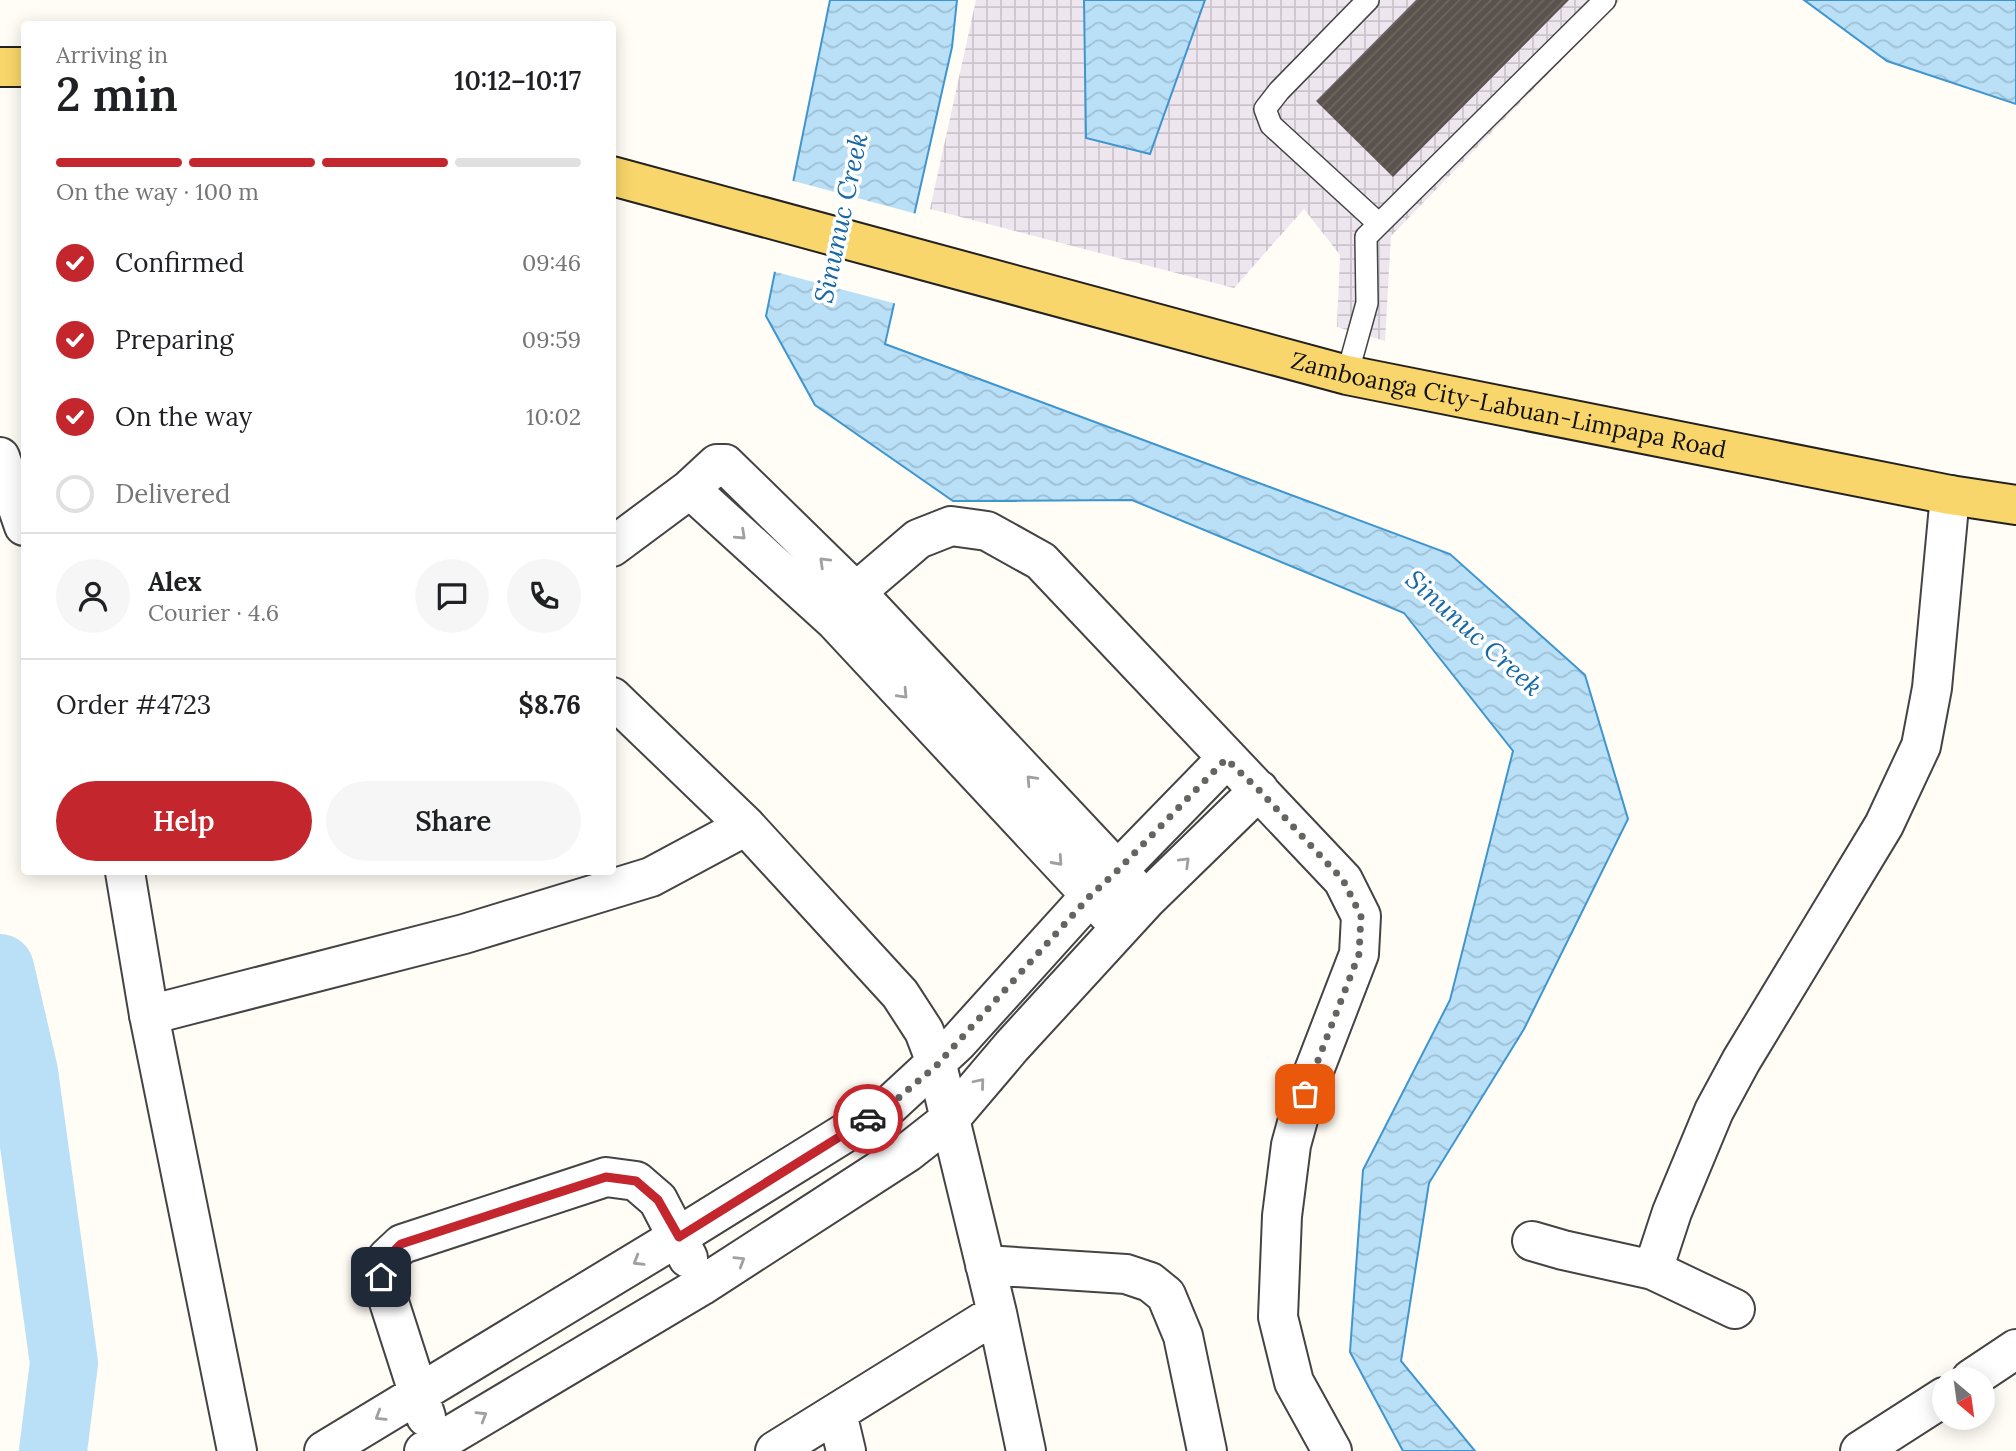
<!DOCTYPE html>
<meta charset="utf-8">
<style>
body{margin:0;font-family:Lora,serif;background:#f6f6f6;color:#202124;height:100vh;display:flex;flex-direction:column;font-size:26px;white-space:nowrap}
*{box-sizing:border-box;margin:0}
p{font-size:23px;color:#757577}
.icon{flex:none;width:38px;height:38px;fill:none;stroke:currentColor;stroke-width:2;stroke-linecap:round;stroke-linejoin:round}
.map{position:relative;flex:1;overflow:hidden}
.panel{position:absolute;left:21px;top:21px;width:595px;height:854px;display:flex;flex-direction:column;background:#fff;border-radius:7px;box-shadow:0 4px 18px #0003}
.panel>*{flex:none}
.needle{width:46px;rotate:151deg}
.tools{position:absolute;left:1932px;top:1367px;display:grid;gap:14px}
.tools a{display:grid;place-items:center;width:63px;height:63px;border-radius:50%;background:#fff;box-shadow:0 4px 18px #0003;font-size:35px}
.pin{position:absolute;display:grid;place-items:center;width:60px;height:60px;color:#fff;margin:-30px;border-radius:14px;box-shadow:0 4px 10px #0006}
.courier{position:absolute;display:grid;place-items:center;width:70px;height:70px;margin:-35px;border:5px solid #c4262e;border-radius:50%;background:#fff;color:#222;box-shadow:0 2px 9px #0007}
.headline em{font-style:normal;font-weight:600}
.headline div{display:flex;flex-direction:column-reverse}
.headline{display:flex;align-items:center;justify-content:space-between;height:119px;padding:0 35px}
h1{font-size:46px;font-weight:600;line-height:52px}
.bar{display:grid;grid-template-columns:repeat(4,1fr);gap:10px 7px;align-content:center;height:84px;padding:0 35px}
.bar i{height:9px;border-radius:5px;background:#e0e0e0}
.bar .on{background:#c4262e}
.bar p{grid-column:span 4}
.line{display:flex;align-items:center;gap:18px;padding:0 35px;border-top:2px solid #e0e0e0}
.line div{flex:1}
.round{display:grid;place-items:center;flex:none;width:74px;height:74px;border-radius:37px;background:#f6f6f6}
ol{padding:0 35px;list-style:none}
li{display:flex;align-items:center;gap:21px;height:77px}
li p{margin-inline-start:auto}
li .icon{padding:7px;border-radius:50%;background:#c4262e;color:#fff;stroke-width:4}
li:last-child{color:#757577}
li i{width:38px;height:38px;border:4px solid #e0e0e0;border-radius:50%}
.action{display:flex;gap:14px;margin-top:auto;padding:14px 35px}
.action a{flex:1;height:80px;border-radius:42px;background:#c4262e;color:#fff;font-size:28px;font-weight:600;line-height:80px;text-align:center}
.action a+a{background:#f6f6f6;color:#202124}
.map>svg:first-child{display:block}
</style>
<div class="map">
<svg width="2016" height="1451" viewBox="0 0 2016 1451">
<defs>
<pattern id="industrial-grid" width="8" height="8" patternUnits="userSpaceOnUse" patternTransform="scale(1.75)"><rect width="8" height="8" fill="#eee6ef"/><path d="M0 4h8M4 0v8" fill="none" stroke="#cbc4cc"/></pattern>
<pattern id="water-waves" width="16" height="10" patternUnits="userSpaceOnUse" patternTransform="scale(1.75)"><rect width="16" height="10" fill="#b9e0f7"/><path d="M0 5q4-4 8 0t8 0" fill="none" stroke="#9ebfd3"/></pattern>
<pattern id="building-hatch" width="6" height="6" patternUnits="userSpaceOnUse" patternTransform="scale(1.75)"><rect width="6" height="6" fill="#5a524d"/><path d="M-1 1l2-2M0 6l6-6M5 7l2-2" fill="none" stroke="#6d6662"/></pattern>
</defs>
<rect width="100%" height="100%" fill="#fffdf5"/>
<path fill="url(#industrial-grid)" d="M 976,0 L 1620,0 L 1391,236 L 1385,341 L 1337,327 L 1340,255 L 1304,209 L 1234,288 L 930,209 Z"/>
<path fill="url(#water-waves)" stroke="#3f96cf" stroke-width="2" d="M 830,0 L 957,0 L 952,47 L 885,344 L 1450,554 L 1585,675 L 1628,819 L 1524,1029 L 1429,1183 L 1401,1361 L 1475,1451 L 1403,1451 L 1350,1352 L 1363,1170 L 1450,1000 L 1513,751 L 1404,613 L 1132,500 L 953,501 L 815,405 L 766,316 Z
M 1084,0 L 1205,0 L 1150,154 L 1086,138 Z
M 1804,0 L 2016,0 L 2016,104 L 1887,61 Z"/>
<path fill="#fffdf5" d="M 790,180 L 917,214 L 897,304 L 772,271 Z"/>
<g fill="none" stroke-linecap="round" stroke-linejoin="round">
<path stroke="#b9e0f7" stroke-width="68" d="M 0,968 L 24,1072 L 64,1363 L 53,1451"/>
</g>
<path fill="url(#building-hatch)" d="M 1416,0 L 1569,0 L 1393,177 L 1316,101 Z"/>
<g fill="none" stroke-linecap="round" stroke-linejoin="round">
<defs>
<path id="service" d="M 1368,0 L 1279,91 L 1265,109 L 1271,125 L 1379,224
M 1347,375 L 1367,303 L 1366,237 L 1605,0"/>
<path id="minor" d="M 690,489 L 835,621 L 1108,914
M 612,547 L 690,489 L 717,464 L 725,464 L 856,592 L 1135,889
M 835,621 L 856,592 L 918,539 L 951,526 L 987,531 L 1041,561 L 1343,880 L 1361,916 L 1359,954 L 1305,1094 L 1291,1145 L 1282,1216 L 1278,1317 L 1294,1382 L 1332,1451
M 612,697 L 746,826 L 900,994 L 924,1031 L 937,1065 L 950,1119 L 997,1313 L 1026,1451
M 149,1015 L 464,934 L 651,877 L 746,826
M 1532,1241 L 1563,1250 L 1653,1270
M 985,1265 L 1126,1274 L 1150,1282 L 1166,1295 L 1183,1336 L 1207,1451
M 1735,1309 L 1653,1270 L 1672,1212 L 1714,1111 L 1741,1061 L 1884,825 L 1921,746 L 1932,688 L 1950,495
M 1971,1379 L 2016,1349
M 837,1413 L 846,1451
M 426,1417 L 381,1277 L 387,1258 L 402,1244 L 606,1177 L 636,1181 L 658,1200 L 688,1258
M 324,1451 L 679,1236 L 890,1105 L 958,1042 L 1090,896 L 1117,871 L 1226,759
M 424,1451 L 701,1286 L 908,1152 L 950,1119 L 1012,1046 L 1146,900 L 1259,790
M 775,1451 L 997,1313
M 1860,1451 L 1944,1397"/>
<path id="tertiary" d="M 0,457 L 24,526
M 125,872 L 149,1015 L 237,1451"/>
<g id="primary">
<path d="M 0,67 L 24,67"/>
<path id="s1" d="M 612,176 L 1347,375 L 1950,495 L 2016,505"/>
</g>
</defs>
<use href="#service" stroke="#444" stroke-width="24"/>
<use href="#minor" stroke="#444" stroke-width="42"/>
<use href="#tertiary" stroke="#444" stroke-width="42"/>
<use href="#primary" stroke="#222" stroke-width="42"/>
<use href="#service" stroke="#fff" stroke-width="21"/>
<use href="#minor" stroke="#fff" stroke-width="38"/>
<use href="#tertiary" stroke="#fff" stroke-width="38"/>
<use href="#primary" stroke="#f9d66b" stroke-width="38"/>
</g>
<defs><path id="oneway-chevron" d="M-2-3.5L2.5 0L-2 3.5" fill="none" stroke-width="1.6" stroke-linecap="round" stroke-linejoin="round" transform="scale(1.75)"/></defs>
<g stroke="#a0a0a0">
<use href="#oneway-chevron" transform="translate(741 535) rotate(43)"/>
<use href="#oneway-chevron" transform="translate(824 562) rotate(-136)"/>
<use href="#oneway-chevron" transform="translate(903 694) rotate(47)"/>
<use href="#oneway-chevron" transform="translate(1031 780) rotate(-133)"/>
<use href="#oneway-chevron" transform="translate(1058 861) rotate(48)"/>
<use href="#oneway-chevron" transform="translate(1185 862) rotate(-44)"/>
<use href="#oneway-chevron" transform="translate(980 1083) rotate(-50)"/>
<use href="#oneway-chevron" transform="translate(638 1261) rotate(149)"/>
<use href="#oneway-chevron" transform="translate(740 1261) rotate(-32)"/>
<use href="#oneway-chevron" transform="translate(380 1416) rotate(148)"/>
<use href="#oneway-chevron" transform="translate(482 1416) rotate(-31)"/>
</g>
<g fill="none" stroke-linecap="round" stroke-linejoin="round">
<path stroke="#646461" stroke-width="7" stroke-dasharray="0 12.6" d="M 868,1119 L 890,1105 L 937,1065 L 1090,896 L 1117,871 L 1226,759 L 1259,790 L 1343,880 L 1361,916 L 1359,954 L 1305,1094"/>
<path stroke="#c4262e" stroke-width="9" d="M 381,1277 L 387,1258 L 401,1244 L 606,1177 L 636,1181 L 658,1200 L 679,1237 L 868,1119"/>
</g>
<g text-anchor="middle" stroke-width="7" stroke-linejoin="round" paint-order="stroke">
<g font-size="24" fill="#111" stroke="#fff">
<text dy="8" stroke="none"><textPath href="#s1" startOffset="926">Zamboanga City-Labuan-Limpapa Road</textPath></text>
</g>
<g font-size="26" font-style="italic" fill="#1768a6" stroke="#fff">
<text transform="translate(841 218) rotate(-78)" y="9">Sinunuc Creek</text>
<text transform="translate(1474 633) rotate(42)" y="9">Sinunuc Creek</text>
</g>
</g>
</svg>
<div class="tools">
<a><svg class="needle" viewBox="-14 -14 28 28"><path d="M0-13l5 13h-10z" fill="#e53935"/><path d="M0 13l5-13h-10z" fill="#757577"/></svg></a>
</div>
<div class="pin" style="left:1305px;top:1094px;background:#ea580c"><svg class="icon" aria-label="bag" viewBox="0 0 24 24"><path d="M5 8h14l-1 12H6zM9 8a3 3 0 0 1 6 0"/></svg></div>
<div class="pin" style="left:381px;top:1277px;background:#1f2937"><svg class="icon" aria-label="home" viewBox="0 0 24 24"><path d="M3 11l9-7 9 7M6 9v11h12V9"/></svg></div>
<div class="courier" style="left:868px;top:1119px"><svg class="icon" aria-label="car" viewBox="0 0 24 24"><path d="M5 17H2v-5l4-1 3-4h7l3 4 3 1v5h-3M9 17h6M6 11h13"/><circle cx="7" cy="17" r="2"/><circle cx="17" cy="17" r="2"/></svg></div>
<section class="panel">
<div class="headline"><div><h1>2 min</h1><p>Arriving in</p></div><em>10:12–10:17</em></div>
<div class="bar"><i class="on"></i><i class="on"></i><i class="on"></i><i></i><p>On the way · 100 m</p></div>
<ol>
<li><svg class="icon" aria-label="check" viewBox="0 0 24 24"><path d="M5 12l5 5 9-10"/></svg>Confirmed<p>09:46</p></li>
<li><svg class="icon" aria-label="check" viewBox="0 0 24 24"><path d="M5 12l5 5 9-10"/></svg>Preparing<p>09:59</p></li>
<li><svg class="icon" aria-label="check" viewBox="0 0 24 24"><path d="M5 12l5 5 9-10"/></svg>On the way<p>10:02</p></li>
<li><i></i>Delivered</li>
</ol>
<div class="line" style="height:126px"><a class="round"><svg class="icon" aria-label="person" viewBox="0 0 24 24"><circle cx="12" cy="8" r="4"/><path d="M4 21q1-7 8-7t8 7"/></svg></a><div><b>Alex</b><p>Courier · 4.6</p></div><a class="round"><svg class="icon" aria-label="chat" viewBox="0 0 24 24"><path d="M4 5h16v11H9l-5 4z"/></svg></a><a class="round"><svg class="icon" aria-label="phone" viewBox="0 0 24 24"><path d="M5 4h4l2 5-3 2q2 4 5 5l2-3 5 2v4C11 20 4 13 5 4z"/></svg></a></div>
<div class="line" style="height:91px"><div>Order #4723</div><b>$8.76</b></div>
<div class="action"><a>Help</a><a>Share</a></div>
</section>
</div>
